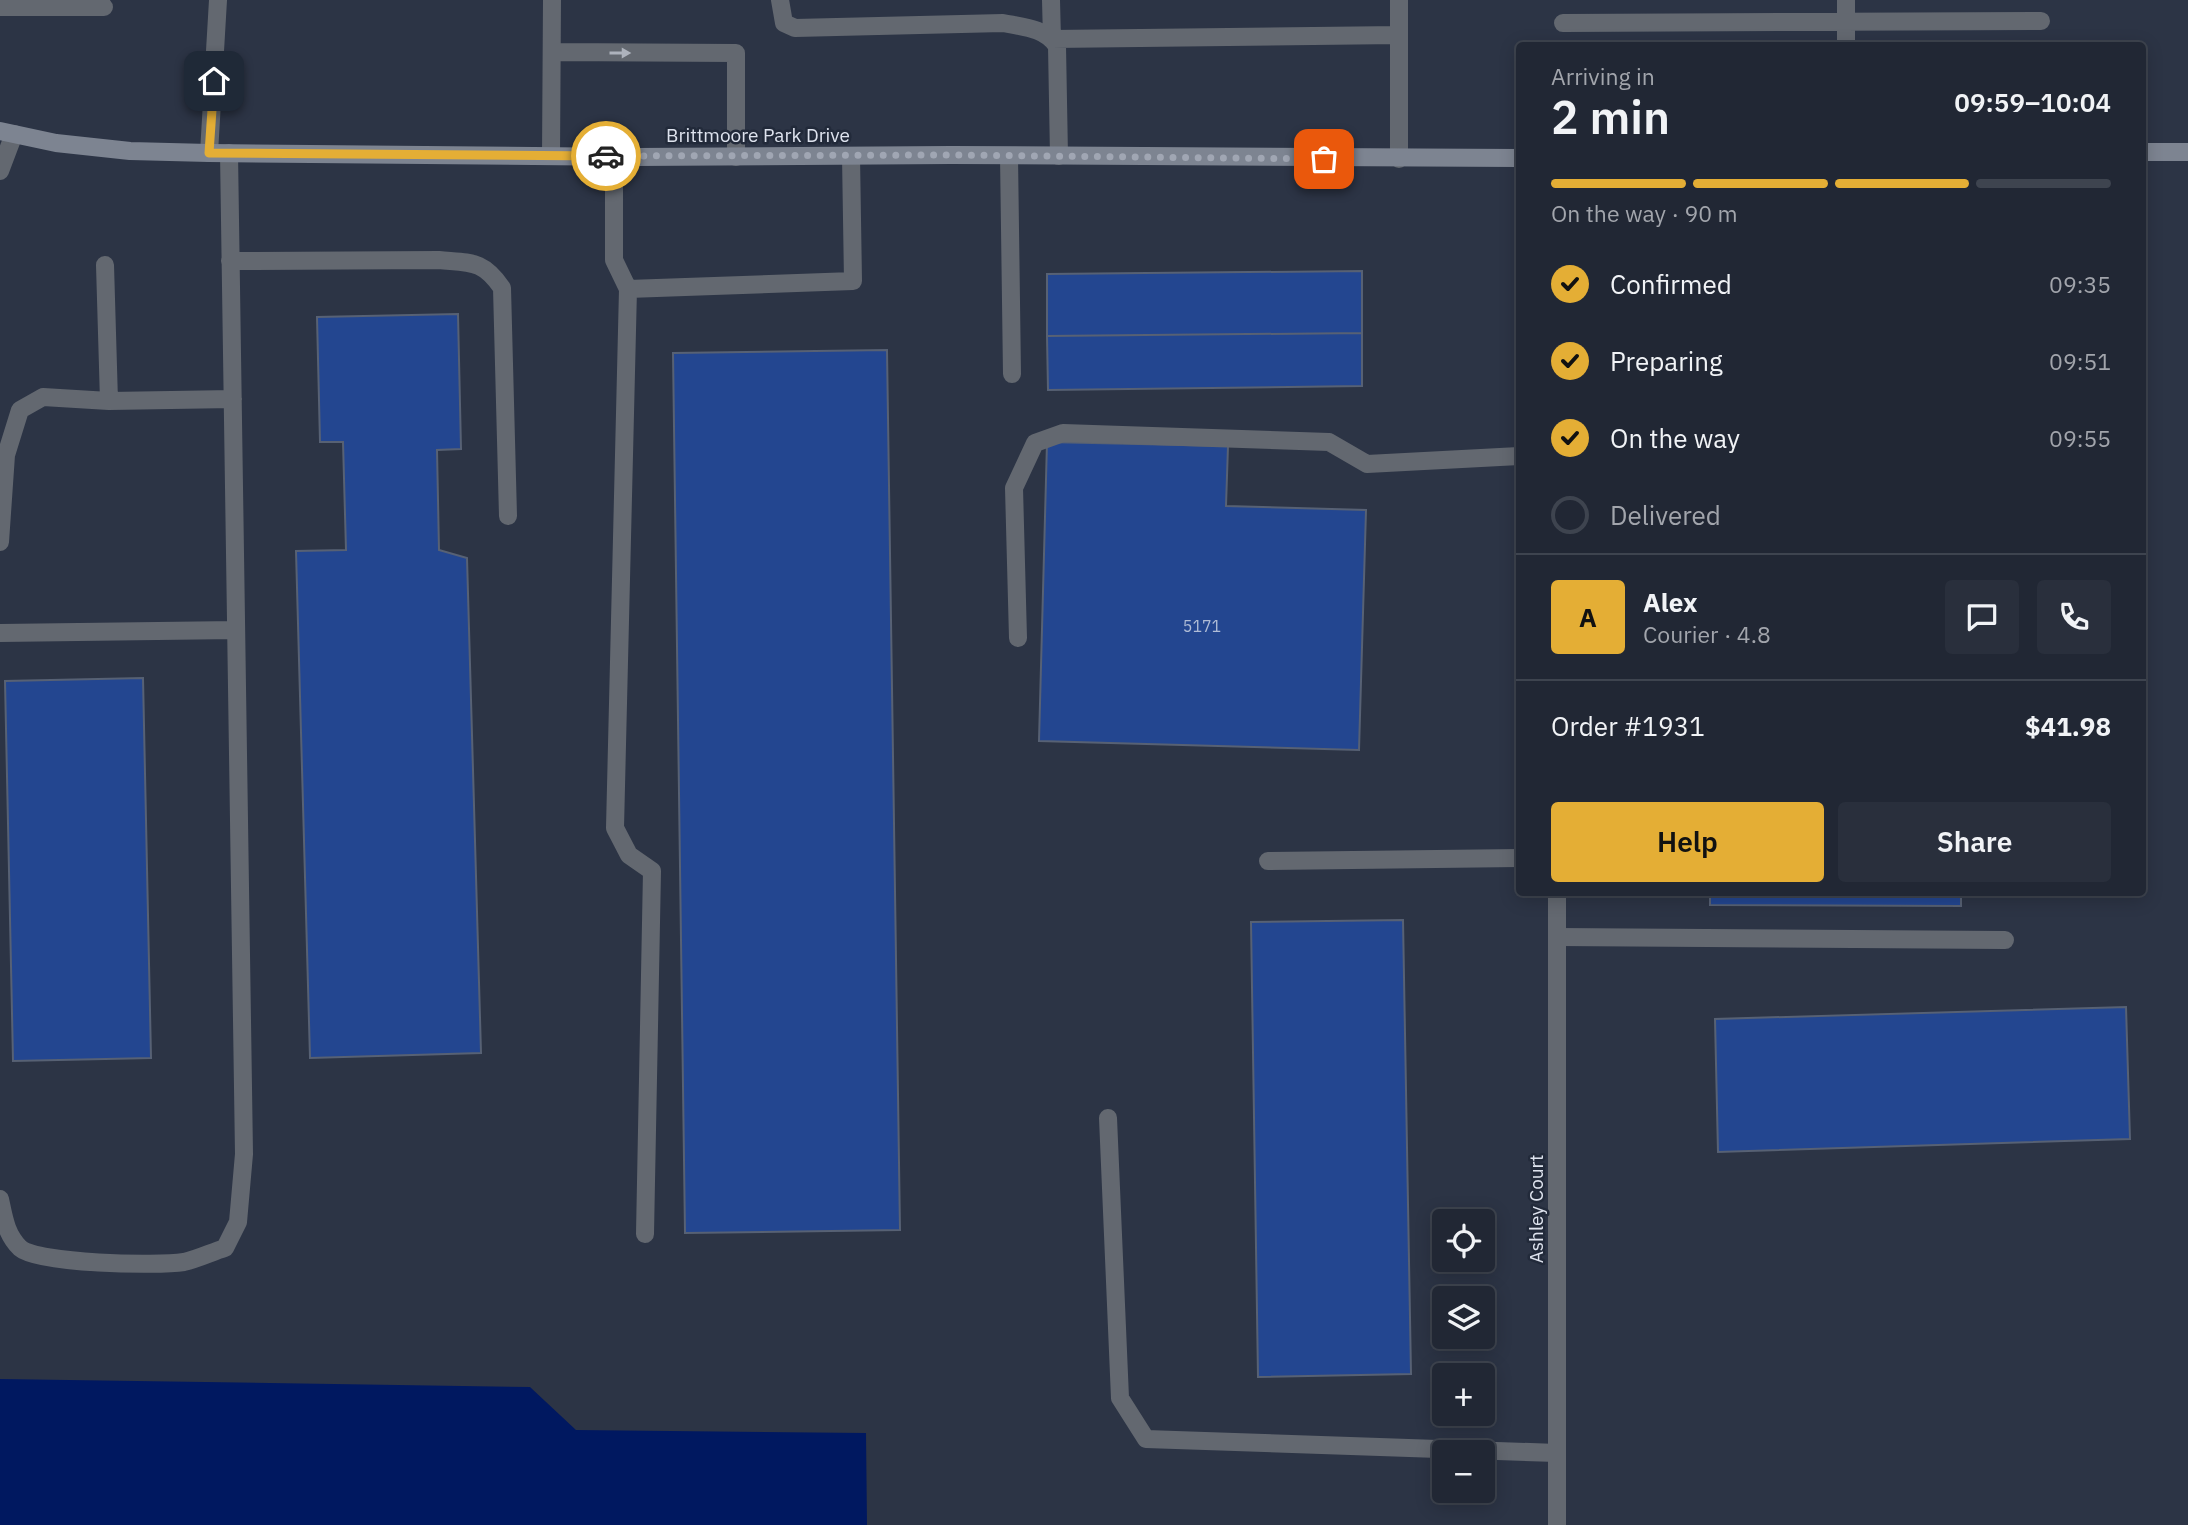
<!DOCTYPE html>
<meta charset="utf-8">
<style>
body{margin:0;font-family:"IBM Plex Sans",sans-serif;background:#292f3c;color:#f1f3f6;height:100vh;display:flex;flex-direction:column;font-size:26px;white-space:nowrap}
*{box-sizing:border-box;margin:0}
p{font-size:23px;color:#a2a5ac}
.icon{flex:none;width:38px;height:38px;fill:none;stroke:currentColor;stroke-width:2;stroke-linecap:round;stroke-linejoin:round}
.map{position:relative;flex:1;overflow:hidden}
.sheet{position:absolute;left:1516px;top:42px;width:630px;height:854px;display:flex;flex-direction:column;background:#212734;border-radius:7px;box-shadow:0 4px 18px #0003,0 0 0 2px #3e444f}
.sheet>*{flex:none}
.buttons{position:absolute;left:1432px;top:1209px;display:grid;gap:14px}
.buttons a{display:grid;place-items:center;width:63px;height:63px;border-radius:7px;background:#212734;box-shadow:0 4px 18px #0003,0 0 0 2px #3e444f;font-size:35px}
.pin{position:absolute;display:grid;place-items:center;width:60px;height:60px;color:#fff;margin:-30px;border-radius:14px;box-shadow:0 4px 10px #0006}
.courier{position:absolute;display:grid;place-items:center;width:70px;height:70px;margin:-35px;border:5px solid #e4ae35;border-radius:50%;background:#fff;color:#222;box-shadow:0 2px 9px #0007}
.summary em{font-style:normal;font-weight:600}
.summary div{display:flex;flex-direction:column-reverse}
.summary{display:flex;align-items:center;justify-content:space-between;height:119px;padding:0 35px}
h1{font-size:46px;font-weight:600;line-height:52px}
.bar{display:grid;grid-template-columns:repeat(4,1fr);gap:10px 7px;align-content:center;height:84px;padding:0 35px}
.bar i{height:9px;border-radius:5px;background:#3e444f}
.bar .active{background:#e4ae35}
.bar p{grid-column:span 4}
.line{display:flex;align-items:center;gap:18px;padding:0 35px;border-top:2px solid #3e444f}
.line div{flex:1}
.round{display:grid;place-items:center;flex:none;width:74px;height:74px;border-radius:7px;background:#292f3c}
ol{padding:0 35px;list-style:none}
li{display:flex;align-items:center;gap:21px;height:77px}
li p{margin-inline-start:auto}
li .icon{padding:7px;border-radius:50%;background:#e4ae35;color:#111;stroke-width:4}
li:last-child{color:#a2a5ac}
li i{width:38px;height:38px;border:4px solid #3e444f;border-radius:50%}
.action{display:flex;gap:14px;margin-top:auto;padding:14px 35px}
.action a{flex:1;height:80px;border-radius:7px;background:#e4ae35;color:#111;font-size:28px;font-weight:600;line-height:80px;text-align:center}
.action a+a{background:#292f3c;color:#f1f3f6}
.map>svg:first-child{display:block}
</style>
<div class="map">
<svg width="2188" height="1525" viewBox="0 0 2188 1525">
<rect width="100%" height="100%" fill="#2c3445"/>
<path fill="#001860" d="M 0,1379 L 530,1387 L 576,1430 L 866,1433 L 867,1525 L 0,1525 Z"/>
<path fill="#234690" stroke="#576174" stroke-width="2" d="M 1362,271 L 1362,333 L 1047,336 L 1047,274 Z
M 458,314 L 461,449 L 437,450 L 439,550 L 467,558 L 481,1053 L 310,1058 L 296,551 L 346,550 L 343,442 L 320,442 L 317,317 Z
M 1362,333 L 1362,386 L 1048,390 L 1047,336 Z
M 887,350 L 900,1230 L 685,1233 L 673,353 Z
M 1047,442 L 1228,446 L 1226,506 L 1366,510 L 1359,750 L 1039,741 Z
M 143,678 L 151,1058 L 13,1061 L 5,681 Z
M 1710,892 L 1961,892 L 1961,906 L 1710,905 Z
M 1403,920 L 1411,1374 L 1258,1377 L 1251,922 Z
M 2126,1007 L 2130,1139 L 1718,1152 L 1715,1019 Z"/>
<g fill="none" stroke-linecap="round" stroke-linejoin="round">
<path stroke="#636870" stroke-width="18" d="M 780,0 L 784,23 L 795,28 L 1003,23 C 1023,27 1045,28 1057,46 L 1059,156
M 1051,0 L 1052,39 L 1399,35 L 1399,159
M 1846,0 L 1846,46
M 0,7 L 104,7
M 1563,23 L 2041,21
M 1399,35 L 1399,0
M 552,52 L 736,53 L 736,157
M 551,156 L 552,0
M 614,156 L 614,260 L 628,289 L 853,281 L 851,156
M 1009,156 L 1012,374
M 0,171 L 14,134
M 230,261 L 439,260 C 471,263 483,260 502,288 L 508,516
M 105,265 L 109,401 L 233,399
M 628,289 L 615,828 L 629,855 L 652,871 L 645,1234
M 0,542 L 6,455 L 20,410 L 43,397 L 109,401
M 0,633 L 236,630
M 1018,638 L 1014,488 L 1035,443 L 1063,433 L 1329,442 L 1367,464 L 1519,456
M 1268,861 L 1519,858
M 1557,937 L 2005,940
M 1108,1118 L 1120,1398 L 1146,1439 L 1557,1453
M 0,1199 C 4,1218 6,1234 20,1248 C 38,1264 157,1266 184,1262 C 198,1259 212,1252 225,1248 L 238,1222 L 244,1154 L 229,153"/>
<path stroke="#636870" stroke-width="18" d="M 209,153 L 218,0
M 1557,892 L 1557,1525"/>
<path stroke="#7d8491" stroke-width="18" d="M 0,131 L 56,143 L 130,151 L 209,153 L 635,157 L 951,155 L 1519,158
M 2142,152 L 2188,152"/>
</g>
<defs><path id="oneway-solid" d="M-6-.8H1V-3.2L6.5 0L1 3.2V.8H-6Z" transform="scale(1.75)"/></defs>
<use fill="#adb2bc" href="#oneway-solid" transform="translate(620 53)"/>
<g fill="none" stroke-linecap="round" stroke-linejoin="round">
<path stroke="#a0a6b3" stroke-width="7" stroke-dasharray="0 12.6" d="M 606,156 L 951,155 L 1324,159"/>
<path stroke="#e4ae35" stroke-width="9" d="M 214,81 L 209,153 L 606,156"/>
</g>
<g text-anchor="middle" stroke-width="5" stroke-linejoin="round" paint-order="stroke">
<g font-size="16" fill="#afbcd6">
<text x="1202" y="632">5171</text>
</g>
<g font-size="19" fill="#dee3ee" stroke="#222a3a">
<text x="758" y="142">Brittmoore Park Drive</text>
<text transform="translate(1536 1209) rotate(-90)" y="7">Ashley Court</text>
</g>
</g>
</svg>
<div class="buttons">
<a><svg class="icon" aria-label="locate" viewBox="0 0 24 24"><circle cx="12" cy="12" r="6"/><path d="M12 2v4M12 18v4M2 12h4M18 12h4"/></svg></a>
<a><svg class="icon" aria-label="layers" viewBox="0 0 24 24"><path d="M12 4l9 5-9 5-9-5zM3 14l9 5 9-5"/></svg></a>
<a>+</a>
<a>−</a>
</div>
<div class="pin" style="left:1324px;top:159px;background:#ea580c"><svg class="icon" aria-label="bag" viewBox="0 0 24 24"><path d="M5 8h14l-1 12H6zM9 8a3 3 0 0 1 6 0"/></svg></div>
<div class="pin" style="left:214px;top:81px;background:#1f2937"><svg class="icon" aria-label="home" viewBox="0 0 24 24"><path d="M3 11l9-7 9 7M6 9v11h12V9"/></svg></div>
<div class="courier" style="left:606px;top:156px"><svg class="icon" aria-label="car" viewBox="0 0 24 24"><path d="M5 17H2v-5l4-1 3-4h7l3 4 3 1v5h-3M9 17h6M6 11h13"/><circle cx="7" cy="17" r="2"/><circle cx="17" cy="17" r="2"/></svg></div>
<section class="sheet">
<div class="summary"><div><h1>2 min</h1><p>Arriving in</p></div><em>09:59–10:04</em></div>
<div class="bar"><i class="active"></i><i class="active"></i><i class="active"></i><i></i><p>On the way · 90 m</p></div>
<ol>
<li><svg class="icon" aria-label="check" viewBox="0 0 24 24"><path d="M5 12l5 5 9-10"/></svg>Confirmed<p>09:35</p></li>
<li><svg class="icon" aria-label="check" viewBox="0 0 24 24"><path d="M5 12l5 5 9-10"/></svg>Preparing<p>09:51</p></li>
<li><svg class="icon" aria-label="check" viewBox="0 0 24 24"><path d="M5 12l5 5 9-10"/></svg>On the way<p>09:55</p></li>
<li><i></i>Delivered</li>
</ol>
<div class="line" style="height:126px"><b class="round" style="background:#e4ae35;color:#111">A</b><div><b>Alex</b><p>Courier · 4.8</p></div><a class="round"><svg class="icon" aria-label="chat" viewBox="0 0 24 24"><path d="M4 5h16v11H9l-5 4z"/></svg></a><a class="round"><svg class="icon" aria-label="phone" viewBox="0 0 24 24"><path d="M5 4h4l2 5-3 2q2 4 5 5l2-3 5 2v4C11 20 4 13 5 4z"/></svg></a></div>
<div class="line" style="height:91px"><div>Order #1931</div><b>$41.98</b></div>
<div class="action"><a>Help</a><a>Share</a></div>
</section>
</div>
